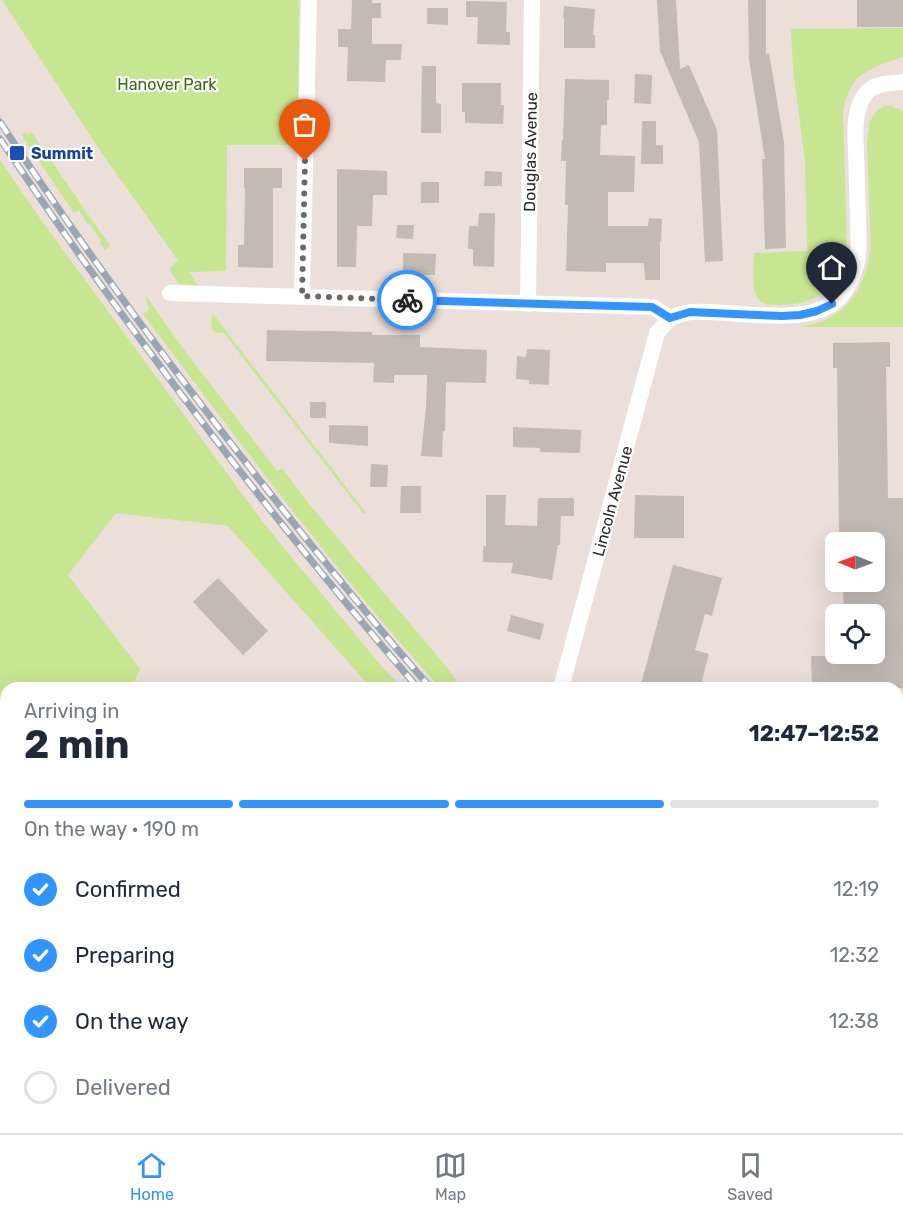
<!DOCTYPE html>
<meta charset="utf-8">
<style>
body{margin:0;font-family:Rubik,sans-serif;background:#f2f2f3;color:#1f2937;height:100vh;display:flex;flex-direction:column;font-size:22px;white-space:nowrap}
*{box-sizing:border-box;margin:0}
p{font-size:20px;color:#747a83}
.icon{flex:none;width:33px;height:33px;fill:none;stroke:currentColor;stroke-width:2;stroke-linecap:round;stroke-linejoin:round}
.map{position:relative;flex:1;overflow:hidden}
.details{position:absolute;left:0px;top:682px;width:903px;height:452px;display:flex;flex-direction:column;background:#fff;border-radius:18px 18px 0 0;box-shadow:0 6px 24px #0002}
.details>*{flex:none}
.needle{width:39px;rotate:271deg}
.fabs{position:absolute;left:825px;top:532px;display:grid;gap:12px}
.fabs a{display:grid;place-items:center;width:60px;height:60px;border-radius:9px;background:#fff;box-shadow:0 6px 24px #0002;font-size:30px}
.pin{position:absolute;display:grid;place-items:center;width:51px;height:51px;color:#fff;margin:-62px -26px;border-radius:50% 50% 50% 0;rotate:-45deg;box-shadow:0 0 6px #0007}
.pin .icon{rotate:45deg}
.courier{position:absolute;display:grid;place-items:center;width:60px;height:60px;margin:-30px;border:4px solid #3294ff;border-radius:50%;background:#fff;color:#222;box-shadow:0 2px 8px #0007}
.head em{font-style:normal;font-weight:700}
.head div{display:flex;flex-direction:column-reverse}
.head{display:flex;align-items:center;justify-content:space-between;height:102px;padding:0 24px}
h1{font-size:39px;font-weight:700;line-height:45px}
.bar{display:grid;grid-template-columns:repeat(4,1fr);gap:9px 6px;align-content:center;height:72px;padding:0 24px}
.bar i{height:8px;border-radius:4px;background:#e0e1e3}
.bar .current{background:#3294ff}
.bar p{grid-column:span 4}
ol{padding:0 24px;list-style:none}
li{display:flex;align-items:center;gap:18px;height:66px}
li p{margin-inline-start:auto}
li .icon{padding:6px;border-radius:50%;background:#3294ff;color:#fff;stroke-width:4}
li:last-child{color:#747a83}
li i{width:33px;height:33px;border:3px solid #e0e1e3;border-radius:50%}
.tab-bar{display:flex;justify-content:space-around;align-items:center;height:84px;border-top:2px solid #e0e1e3;background:#fff;font-size:16px;color:#747a83}
.tab-bar a{display:grid;justify-items:center;gap:3px}
.tab-bar .current{color:#3294ff}
.map>svg:first-child{display:block}
</style>
<div class="map">
<svg width="903" height="1133" viewBox="0 0 903 1133">
<rect width="100%" height="100%" fill="#ecded8"/>
<path fill="#c7e691" d="M 2,0 L 299,0 L 298,145 L 227,145 L 226,271 L 190,272 L 197,285 L 179,284 L 169,269 L 178,260 L 101,152 Z
M 903,28 L 903,57 C 868,69 849,72 843,114 L 847,248 C 840,286 819,305 780,305 C 771,305 764,306 758,299 C 751,291 754,264 754,253 L 807,251 L 805,162 L 793,68 L 791,29 Z
M 883,106 L 891,106 L 903,111 L 903,327 L 801,327 C 811,324 823,322 833,316 C 857,302 867,274 871,248 L 867,142 L 870,121 L 876,112 Z
M 26,132 L 28,135 L 32,133 L 110,246 L 105,250 L 100,243 L 101,241 L 89,223 L 87,224 L 79,210 L 74,213 L 22,136 Z
M 0,160 L 44,224 L 265,525 L 383,668 L 403,688 L 371,688 L 228,526 L 116,513 L 68,575 L 140,669 L 132,688 L 6,688 L 6,833 L 0,826 Z
M 145,295 L 185,351 L 277,471 L 282,468 L 309,504 L 445,665 L 462,688 L 440,688 C 415,660 390,631 366,602 C 288,508 216,411 143,314 L 149,310 Z
M 213,314 L 366,513 L 363,513 L 356,504 L 224,333 L 217,333 L 212,330 L 211,321 Z
M 254,1128 L 343,1128 L 340,1133 L 259,1133 Z"/>
<path fill="#63f6f2" d="M 0,826 L 6,833 L 6,1128 L 254,1128 L 259,1133 L 0,1133 Z"/>
<path fill="#c3bab4" d="M 352,0 L 372,0 L 372,3 L 381,3 L 381,18 L 372,18 L 372,44 L 402,44 L 401,60 L 386,60 L 385,82 L 347,81 L 348,47 L 338,47 L 338,29 L 351,29 Z
M 657,0 L 676,0 L 680,69 L 689,65 L 717,130 L 723,261 L 705,262 L 699,142 L 660,51 Z
M 748,0 L 766,0 L 766,54 L 769,53 L 784,143 L 786,248 L 765,249 L 762,159 L 765,159 L 749,60 Z
M 857,0 L 903,0 L 903,27 L 857,27 Z
M 466,1 L 507,2 L 506,32 L 510,32 L 510,45 L 477,44 L 478,17 L 466,17 Z
M 564,6 L 595,9 L 593,35 L 595,35 L 595,48 L 564,48 L 564,18 L 563,18 Z
M 427,8 L 448,8 L 448,25 L 427,24 Z
M 422,66 L 436,66 L 436,103 L 441,104 L 441,133 L 421,133 Z
M 635,74 L 652,75 L 651,104 L 634,103 Z
M 565,79 L 609,80 L 609,100 L 607,100 L 607,125 L 601,125 L 600,155 L 635,156 L 634,192 L 608,192 L 608,226 L 648,226 L 649,218 L 662,219 L 661,242 L 660,242 L 660,280 L 645,280 L 644,263 L 606,263 L 606,272 L 566,271 L 568,205 L 565,205 L 566,161 L 561,161 L 562,140 L 563,140 Z
M 462,83 L 501,83 L 501,105 L 504,105 L 503,124 L 465,123 L 465,112 L 462,112 Z
M 642,121 L 656,121 L 656,145 L 663,145 L 663,164 L 641,164 Z
M 244,168 L 282,168 L 282,188 L 273,188 L 273,268 L 238,267 L 238,245 L 244,245 L 245,188 L 244,188 Z
M 337,169 L 387,171 L 387,195 L 373,195 L 372,226 L 357,226 L 356,267 L 337,267 Z
M 485,171 L 502,172 L 502,186 L 484,186 Z
M 421,182 L 439,182 L 439,203 L 421,203 Z
M 479,213 L 495,213 L 494,267 L 473,266 L 473,249 L 468,249 L 469,226 L 478,226 Z
M 397,225 L 414,225 L 413,239 L 396,238 Z
M 403,253 L 436,254 L 435,275 L 403,274 Z
M 267,330 L 372,332 L 372,335 L 420,335 L 420,347 L 487,350 L 486,383 L 446,382 L 445,431 L 443,431 L 442,457 L 421,456 L 426,407 L 427,375 L 394,375 L 394,383 L 373,382 L 374,363 L 266,361 Z
M 890,342 L 890,367 L 886,367 L 888,498 L 903,498 L 903,688 L 812,688 L 811,656 L 844,656 L 844,654 L 874,654 L 874,615 L 844,615 L 843,582 L 874,582 L 874,543 L 843,543 L 842,537 L 839,537 L 837,368 L 833,368 L 833,343 Z
M 527,349 L 550,350 L 549,385 L 529,384 L 529,380 L 516,379 L 517,356 L 526,357 Z
M 310,402 L 326,402 L 326,418 L 310,418 Z
M 329,425 L 368,426 L 368,446 L 329,443 Z
M 513,427 L 581,430 L 580,453 L 540,452 L 540,448 L 513,447 Z
M 371,464 L 388,465 L 387,487 L 370,487 Z
M 401,486 L 421,486 L 421,513 L 400,513 Z
M 486,495 L 506,495 L 505,525 L 537,526 L 538,498 L 574,498 L 574,516 L 561,516 L 560,545 L 558,545 L 552,580 L 511,573 L 513,563 L 483,562 L 483,546 L 486,546 Z
M 635,495 L 684,496 L 684,538 L 634,538 Z
M 673,565 L 722,578 L 712,616 L 705,614 L 695,650 L 709,654 L 700,688 L 640,688 Z
M 218,578 L 268,631 L 243,655 L 193,602 Z
M 511,615 L 544,624 L 540,640 L 507,631 Z"/>
<g fill="none" stroke-linecap="round" stroke-linejoin="round">
<path stroke="#fff" stroke-width="16" d="M 170,293 L 653,307 L 670,318 C 677,316 685,312 692,312 C 731,310 799,326 832,304 C 845,295 853,277 857,262 C 860,248 858,231 858,216 C 857,195 857,174 856,152 C 855,132 853,107 868,91 C 877,83 892,83 903,82
M 302,296 L 309,0
M 528,304 L 532,0
M 561,688 L 657,333 L 670,318"/>
<defs>
<path id="rail" d="M 0,122 C 84,250 175,373 269,492 C 322,559 375,625 431,688
M 0,139 C 128,331 268,514 418,688
M 848,1128 L 853,1133
M 862,1128 L 868,1133"/>
</defs>
<use href="#rail" stroke="#9ba6b4" stroke-width="7"/>
<use href="#rail" stroke="#fff" stroke-width="4.5" stroke-dasharray="14" stroke-linecap="butt"/>
</g>
<g fill="none" stroke-linecap="round" stroke-linejoin="round">
<path stroke="#6d6866" stroke-width="6" stroke-dasharray="0 10.8" d="M 305,161 L 302,296 L 407,300"/>
<path stroke="#3294ff" stroke-width="8" d="M 407,300 L 652,307 L 670,318 L 690,312 L 782,316 L 800,315 L 817,311 L 832,304"/>
</g>
<rect fill="#1a4fb4" stroke="#fff" stroke-width="2" x="9" y="145" width="16" height="16" rx="3"/>
<g text-anchor="middle" stroke-width="4.5" stroke-linejoin="round" paint-order="stroke">
<g font-size="16" fill="#3e6815" stroke="#fff">
<text x="167" y="90">Hanover Park</text>
</g>
<g font-size="16" fill="#282828" stroke="#fff">
<text transform="translate(530 152) rotate(-89)" y="6">Douglas Avenue</text>
<text transform="translate(612 501) rotate(-75)" y="6">Lincoln Avenue</text>
</g>
<g font-size="16" font-weight="bold" fill="#164399" stroke="#fff" text-anchor="start">
<text x="31" y="159">Summit</text>
</g>
</g>
</svg>
<div class="fabs">
<a><svg class="needle" viewBox="-14 -14 28 28"><path d="M0-13l5 13h-10z" fill="#e53935"/><path d="M0 13l5-13h-10z" fill="#747a83"/></svg></a>
<a><svg class="icon" aria-label="locate" viewBox="0 0 24 24"><circle cx="12" cy="12" r="6"/><path d="M12 2v4M12 18v4M2 12h4M18 12h4"/></svg></a>
</div>
<div class="pin" style="left:305px;top:161px;background:#ea580c"><svg class="icon" aria-label="bag" viewBox="0 0 24 24"><path d="M5 8h14l-1 12H6zM9 8a3 3 0 0 1 6 0"/></svg></div>
<div class="pin" style="left:832px;top:304px;background:#1f2937"><svg class="icon" aria-label="home" viewBox="0 0 24 24"><path d="M3 11l9-7 9 7M6 9v11h12V9"/></svg></div>
<div class="courier" style="left:407px;top:300px"><svg class="icon" aria-label="bike" viewBox="0 0 24 24"><circle cx="6" cy="16" r="4"/><circle cx="18" cy="16" r="4"/><path d="M6 16l4-8h5l3 8M10 8l3 8H6M13 5h3"/></svg></div>
<section class="details">
<div class="head"><div><h1>2 min</h1><p>Arriving in</p></div><em>12:47–12:52</em></div>
<div class="bar"><i class="current"></i><i class="current"></i><i class="current"></i><i></i><p>On the way · 190 m</p></div>
<ol>
<li><svg class="icon" aria-label="check" viewBox="0 0 24 24"><path d="M5 12l5 5 9-10"/></svg>Confirmed<p>12:19</p></li>
<li><svg class="icon" aria-label="check" viewBox="0 0 24 24"><path d="M5 12l5 5 9-10"/></svg>Preparing<p>12:32</p></li>
<li><svg class="icon" aria-label="check" viewBox="0 0 24 24"><path d="M5 12l5 5 9-10"/></svg>On the way<p>12:38</p></li>
<li><i></i>Delivered</li>
</ol>
</section>
</div>
<nav class="tab-bar">
<a class="current"><svg class="icon" aria-label="home" viewBox="0 0 24 24"><path d="M3 11l9-7 9 7M6 9v11h12V9"/></svg>Home</a>
<a><svg class="icon" aria-label="map" viewBox="0 0 24 24"><path d="M3 6l6-2 6 2 6-2v14l-6 2-6-2-6 2zM9 4v14M15 6v14"/></svg>Map</a>
<a><svg class="icon" aria-label="saved" viewBox="0 0 24 24"><path d="M7 4h10v16l-5-4-5 4z"/></svg>Saved</a>
</nav>
